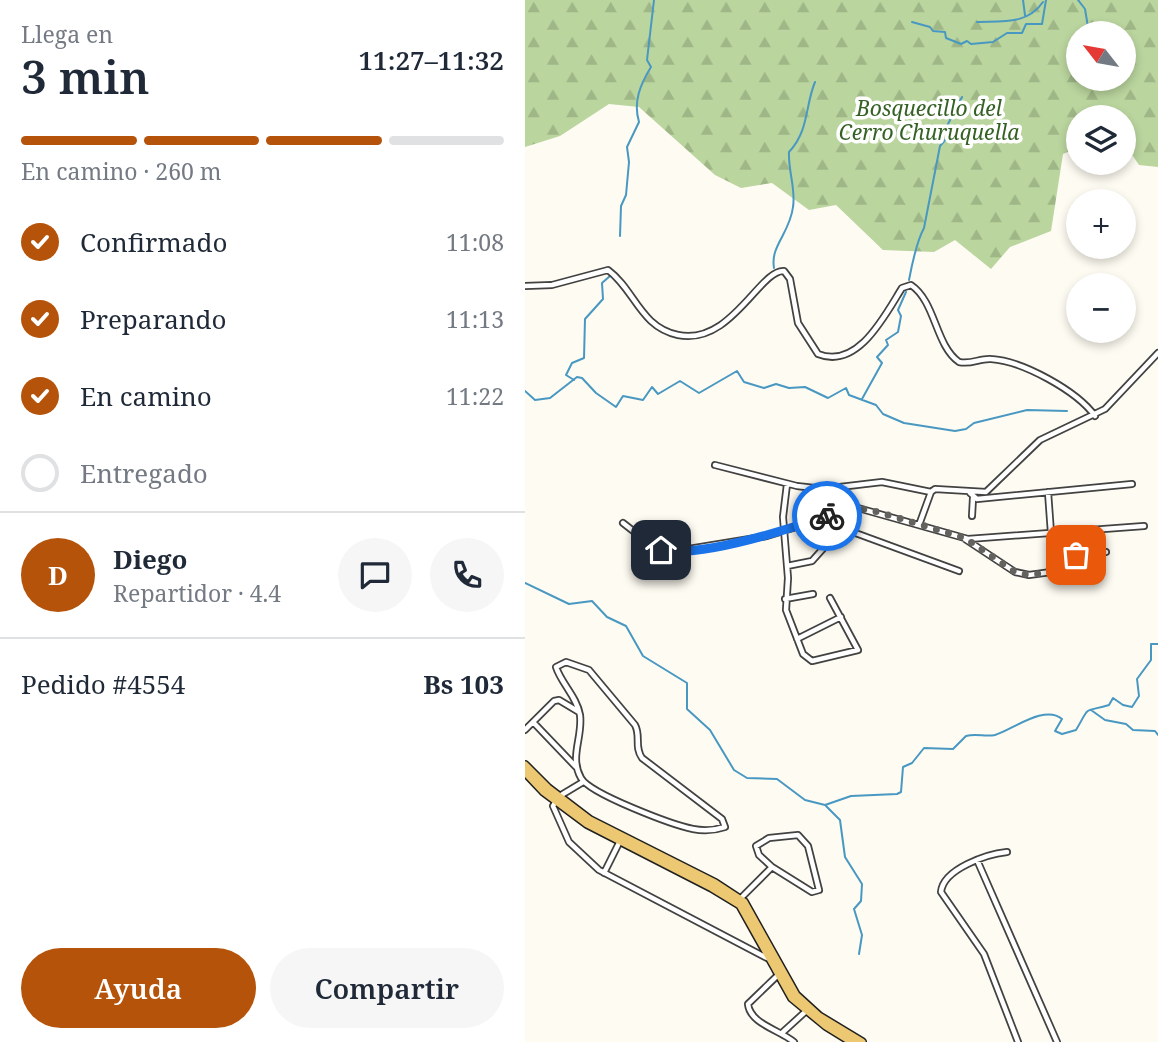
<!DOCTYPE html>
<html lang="es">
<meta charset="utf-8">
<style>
body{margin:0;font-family:"Noto Serif",serif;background:#f6f6f7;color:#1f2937;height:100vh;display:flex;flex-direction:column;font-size:26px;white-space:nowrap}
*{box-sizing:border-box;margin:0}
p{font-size:23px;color:#747a83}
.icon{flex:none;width:38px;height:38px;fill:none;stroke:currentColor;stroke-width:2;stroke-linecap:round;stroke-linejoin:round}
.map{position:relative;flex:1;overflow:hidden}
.drawer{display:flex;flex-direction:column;background:#fff;width:525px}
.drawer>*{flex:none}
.needle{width:46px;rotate:301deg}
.controls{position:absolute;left:541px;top:21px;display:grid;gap:14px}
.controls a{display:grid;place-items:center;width:70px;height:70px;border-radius:50%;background:#fff;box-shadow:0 4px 10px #0003;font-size:35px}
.pin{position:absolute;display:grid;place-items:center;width:60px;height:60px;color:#fff;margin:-30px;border-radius:14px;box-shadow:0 4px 10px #0006}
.courier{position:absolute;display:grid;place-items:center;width:70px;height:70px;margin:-35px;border:5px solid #1a73e8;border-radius:50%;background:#fff;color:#222;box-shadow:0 2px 9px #0007}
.headline em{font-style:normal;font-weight:600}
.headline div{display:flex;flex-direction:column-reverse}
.headline{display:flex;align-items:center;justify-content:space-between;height:119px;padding:0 21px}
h1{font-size:46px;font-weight:600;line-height:52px}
.bar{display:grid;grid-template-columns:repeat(4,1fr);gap:10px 7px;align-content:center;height:84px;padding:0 21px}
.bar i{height:9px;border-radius:5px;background:#e0e1e3}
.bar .current{background:#b45309}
.bar p{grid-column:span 4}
.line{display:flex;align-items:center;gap:18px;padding:0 21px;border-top:2px solid #e0e1e3}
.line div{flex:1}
.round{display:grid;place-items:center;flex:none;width:74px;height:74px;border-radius:37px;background:#f6f6f7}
ol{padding:0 21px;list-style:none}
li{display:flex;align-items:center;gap:21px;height:77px}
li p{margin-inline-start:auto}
li .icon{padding:7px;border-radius:50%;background:#b45309;color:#fff;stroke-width:4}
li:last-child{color:#747a83}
li i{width:38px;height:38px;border:4px solid #e0e1e3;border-radius:50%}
.action{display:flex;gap:14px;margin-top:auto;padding:14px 21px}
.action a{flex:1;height:80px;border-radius:42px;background:#b45309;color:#fff;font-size:28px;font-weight:600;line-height:80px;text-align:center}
.action a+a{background:#f6f6f7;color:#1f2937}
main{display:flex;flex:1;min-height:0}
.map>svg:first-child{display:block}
</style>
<main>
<section class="drawer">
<div class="headline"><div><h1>3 min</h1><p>Llega en</p></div><em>11:27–11:32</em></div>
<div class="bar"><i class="current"></i><i class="current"></i><i class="current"></i><i></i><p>En camino · 260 m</p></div>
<ol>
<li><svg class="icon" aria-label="check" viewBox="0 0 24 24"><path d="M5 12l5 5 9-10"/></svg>Confirmado<p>11:08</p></li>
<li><svg class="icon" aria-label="check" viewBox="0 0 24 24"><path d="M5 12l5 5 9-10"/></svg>Preparando<p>11:13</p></li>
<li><svg class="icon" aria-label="check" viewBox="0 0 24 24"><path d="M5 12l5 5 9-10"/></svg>En camino<p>11:22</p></li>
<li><i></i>Entregado</li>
</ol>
<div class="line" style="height:126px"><b class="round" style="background:#b45309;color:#fff">D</b><div><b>Diego</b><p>Repartidor · 4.4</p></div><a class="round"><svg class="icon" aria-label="chat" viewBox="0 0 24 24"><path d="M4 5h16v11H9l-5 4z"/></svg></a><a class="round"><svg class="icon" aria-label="phone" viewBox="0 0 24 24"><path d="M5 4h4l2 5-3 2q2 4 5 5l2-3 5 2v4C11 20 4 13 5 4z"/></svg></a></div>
<div class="line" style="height:91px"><div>Pedido #4554</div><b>Bs 103</b></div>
<div class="action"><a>Ayuda</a><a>Compartir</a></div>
</section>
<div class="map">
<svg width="633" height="1042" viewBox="0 0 633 1042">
<defs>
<pattern id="forest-firs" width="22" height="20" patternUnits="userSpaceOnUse" patternTransform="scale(1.75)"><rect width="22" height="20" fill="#bad59e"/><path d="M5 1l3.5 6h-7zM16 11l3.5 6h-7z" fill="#9fb687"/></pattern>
</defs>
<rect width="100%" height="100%" fill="#fefbf2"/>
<path fill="url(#forest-firs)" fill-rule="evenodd" d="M 0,0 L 633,0 L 633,167 L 614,165 L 599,143 L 598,117 L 553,117 L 553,148 L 538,154 L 526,231 L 485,247 L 466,269 L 430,240 L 409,252 L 358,250 L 311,205 L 284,210 L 247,183 L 216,188 L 190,175 L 114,107 L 84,104 L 35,136 L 0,147 ZM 553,33 L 598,33 L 598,79 L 553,79 Z"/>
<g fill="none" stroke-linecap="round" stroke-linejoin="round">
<path stroke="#4898c2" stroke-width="2" d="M 498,0 L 500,15
M 553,0 L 560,9 L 564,33
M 387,22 L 405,27 L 408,31 L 420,32 L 421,38 L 436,44 L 442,41 L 446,44 L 468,42 L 482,33 L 497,33 L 501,24 L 517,24 L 521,0
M 452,22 C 477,21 502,25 518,2
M 95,236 L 96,206 L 101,195 L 104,162 L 102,147 L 114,122 C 108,102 115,85 126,67 L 122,60 L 129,0
M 249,268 C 245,246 265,233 268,207 C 271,189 263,171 264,152 C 284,131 280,106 290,82
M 384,280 C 387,264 392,241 399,228 L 415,146 L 427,132 L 423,124 L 437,97
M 49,380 L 41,375 L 47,363 L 59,358 L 60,319 L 78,299 L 77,283 L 85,276
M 0,391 L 10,400 L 25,398 L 52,377 L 57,378 L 71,393 L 91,407 L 98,396 L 118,400 L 127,387 L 133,394 L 155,381 L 174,393 L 212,371 L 219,382 L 239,388 L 251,384 L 264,388 L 280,387 L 303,398 L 321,388 L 324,395 L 351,405 L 358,414 L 379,423 L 430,431 L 441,429 L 449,423 L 502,410 L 542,411
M 337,399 L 357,363 L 352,357 L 363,345 L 361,340 L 373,332 L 376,316 L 373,310 L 381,292
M 0,583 L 44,604 L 67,601 L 82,617 L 101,626 L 118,656 L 162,683 L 162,709 L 185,730 L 209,770 L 222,778 L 252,779 L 280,800 L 300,805 L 326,796 L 372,794 L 376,792 L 378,767 L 387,763 L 399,748 L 428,749 L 441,736 C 451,733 460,737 470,735 C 487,730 520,704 537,719 L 530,731 L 537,734 L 551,730 C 566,705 556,713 584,705 L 588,698 L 598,705 L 607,707 L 614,696 L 612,679 L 626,660 L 626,644 L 633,644
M 566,710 L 580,720 L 601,724 L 608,730 L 630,731 L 633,735
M 301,806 L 315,820 L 320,857 L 337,884 L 336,901 L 329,909 L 337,935 L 334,954"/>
<defs>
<path id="street" d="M 0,286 L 27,285 L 83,270 C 110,290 115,327 153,335 C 206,346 235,269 259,271 L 265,279 L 273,323 L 293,354 C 333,370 360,315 377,288 L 386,285 C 411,302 410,345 434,362 C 446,365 455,358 466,359 C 498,361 552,391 570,416
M 190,465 L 272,486 L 298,489 L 357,482 L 406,492
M 262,484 L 258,517 L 263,578 L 261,610 L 278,654 L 287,661 L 333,650 L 305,598
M 523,492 L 526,533
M 445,493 L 452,499 L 607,484
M 447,516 L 448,498
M 98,523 L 125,544 L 145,552 L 242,536 L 333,508 L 443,539 L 619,526
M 394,525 L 406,492 L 410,489 L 461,492 L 515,440 L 580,409 L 633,353
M 440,539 L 490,572 L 504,575 L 526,572 L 551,555 L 581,552
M 262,566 L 287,561 L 312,533 L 325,531 L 434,571
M 260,599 L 288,594
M 272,639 L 316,617
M 41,662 L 64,670 L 110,725 C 116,736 109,747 117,758 L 197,819 L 200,827 C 191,830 178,831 168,829 C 148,825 65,794 56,778 C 44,757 58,737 55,715 C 52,697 36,683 31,667 Z
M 8,722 L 51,767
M 0,730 L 29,701 L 34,700 L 54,712
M 58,782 L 33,797 L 28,806 L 44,842 L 74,870 L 242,958
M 482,852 C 462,854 418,869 416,892 L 459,954 L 493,1042
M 452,860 L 532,1042
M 79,873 L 95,841
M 215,899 L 247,867 L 287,892 L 294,890 L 283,846 L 273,835 L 244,838 L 231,846 L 234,855 L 247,867
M 252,976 L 223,1004 C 225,1024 255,1030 269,1042
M 258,1032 L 280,1012"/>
<path id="primary" d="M 0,765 L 23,788 L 65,820 L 190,883 L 219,902 L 271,995 L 294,1016 L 337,1042
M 0,772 L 19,792 L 62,824 L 187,888 L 215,905 L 267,998 L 301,1026 L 327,1042"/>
</defs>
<use href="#street" stroke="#424242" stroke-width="8"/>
<use href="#primary" stroke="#202020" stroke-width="10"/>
<use href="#street" stroke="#fff" stroke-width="4.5"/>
<use href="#primary" stroke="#ecc873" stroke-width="7"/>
</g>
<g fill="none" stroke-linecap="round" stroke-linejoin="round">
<path stroke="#63625e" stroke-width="7" stroke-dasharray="0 12.6" d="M 302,516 L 319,510 L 343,509 L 440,538 L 490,572 L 504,575 L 526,572 L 551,555"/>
<path stroke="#1a73e8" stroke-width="9" d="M 136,550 C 175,558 264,529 302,516"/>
</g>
<g text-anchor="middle" stroke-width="7" stroke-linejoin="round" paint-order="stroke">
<g font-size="21" font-style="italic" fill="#356124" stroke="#fff">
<text x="404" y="116">Bosquecillo del<tspan x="404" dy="24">Cerro Churuquella</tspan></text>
</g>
</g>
</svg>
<div class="controls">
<a><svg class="needle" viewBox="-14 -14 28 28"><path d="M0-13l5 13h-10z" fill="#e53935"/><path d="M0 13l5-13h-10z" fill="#747a83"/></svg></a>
<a><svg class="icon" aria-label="layers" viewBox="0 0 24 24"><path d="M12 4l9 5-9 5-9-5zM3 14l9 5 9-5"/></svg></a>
<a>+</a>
<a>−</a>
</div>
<div class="pin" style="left:551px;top:555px;background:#ea580c"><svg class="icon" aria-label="bag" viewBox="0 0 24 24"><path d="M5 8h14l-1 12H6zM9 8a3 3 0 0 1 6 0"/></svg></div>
<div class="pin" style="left:136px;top:550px;background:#1f2937"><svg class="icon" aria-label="home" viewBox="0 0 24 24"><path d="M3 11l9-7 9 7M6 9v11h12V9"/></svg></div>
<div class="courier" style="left:302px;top:516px"><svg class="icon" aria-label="bike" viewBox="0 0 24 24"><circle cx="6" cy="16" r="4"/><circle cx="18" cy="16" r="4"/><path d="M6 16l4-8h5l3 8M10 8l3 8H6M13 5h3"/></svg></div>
</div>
</main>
